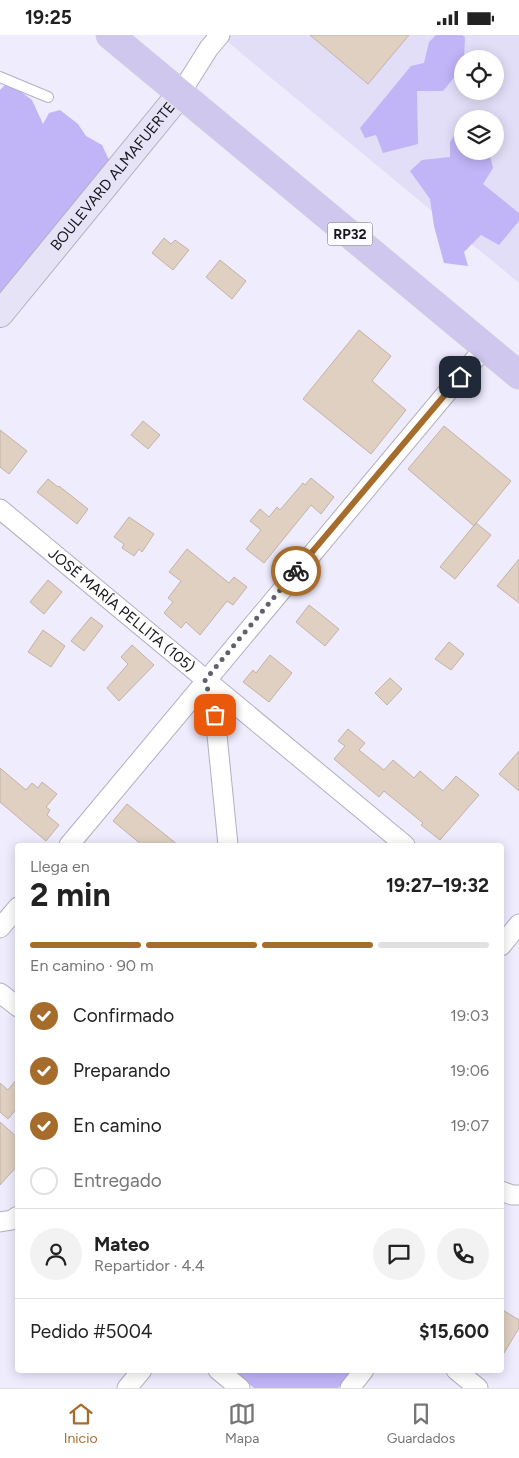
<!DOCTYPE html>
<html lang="es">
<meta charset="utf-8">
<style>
body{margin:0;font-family:Figtree,sans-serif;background:#f2f2f2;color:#222;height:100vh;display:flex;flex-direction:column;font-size:19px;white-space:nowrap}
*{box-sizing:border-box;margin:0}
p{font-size:16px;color:#767676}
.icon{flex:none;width:28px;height:28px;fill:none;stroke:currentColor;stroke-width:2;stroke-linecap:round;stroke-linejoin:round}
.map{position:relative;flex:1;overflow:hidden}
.drawer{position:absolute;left:15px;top:808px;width:489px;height:530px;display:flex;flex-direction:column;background:#fff;border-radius:5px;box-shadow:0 2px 12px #0003}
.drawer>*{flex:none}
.tools{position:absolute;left:454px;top:15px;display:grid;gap:10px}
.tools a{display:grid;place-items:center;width:50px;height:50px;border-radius:50%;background:#fff;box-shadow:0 2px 12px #0003;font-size:25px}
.pin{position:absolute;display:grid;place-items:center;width:42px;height:42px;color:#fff;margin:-21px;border-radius:10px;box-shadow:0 2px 8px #0006}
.courier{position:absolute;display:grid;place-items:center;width:50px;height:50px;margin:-25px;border:4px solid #a66c2c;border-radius:50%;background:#fff;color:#222;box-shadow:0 1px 6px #0007}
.overview em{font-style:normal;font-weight:700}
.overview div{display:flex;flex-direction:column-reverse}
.overview{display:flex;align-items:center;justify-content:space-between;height:85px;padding:0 15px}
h1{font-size:32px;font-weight:700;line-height:38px}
.bar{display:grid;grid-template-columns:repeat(4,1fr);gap:8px 5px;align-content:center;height:60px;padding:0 15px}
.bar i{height:6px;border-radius:4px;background:#e0e0e0}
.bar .current{background:#a66c2c}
.bar p{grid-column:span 4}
.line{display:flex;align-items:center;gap:12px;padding:0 15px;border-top:1px solid #e0e0e0}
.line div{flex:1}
.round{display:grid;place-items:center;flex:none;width:52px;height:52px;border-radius:26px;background:#f2f2f2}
ol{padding:0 15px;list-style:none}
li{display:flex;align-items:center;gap:15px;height:55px}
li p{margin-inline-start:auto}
li .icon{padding:5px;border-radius:50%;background:#a66c2c;color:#fff;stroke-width:4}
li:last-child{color:#767676}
li i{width:28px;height:28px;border:2px solid #e0e0e0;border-radius:50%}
.status{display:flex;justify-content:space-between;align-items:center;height:35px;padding:0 25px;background:#fff;direction:ltr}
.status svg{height:14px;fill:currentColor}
.dock{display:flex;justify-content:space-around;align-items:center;height:70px;border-top:1px solid #e0e0e0;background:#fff;font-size:14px;color:#767676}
.dock a{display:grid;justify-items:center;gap:2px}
.dock .current{color:#a66c2c}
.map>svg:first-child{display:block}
</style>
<div class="status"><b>19:25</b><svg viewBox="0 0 49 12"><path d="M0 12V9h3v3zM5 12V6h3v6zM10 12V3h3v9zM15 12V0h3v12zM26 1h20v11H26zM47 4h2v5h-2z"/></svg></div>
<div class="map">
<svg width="519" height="1353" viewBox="0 0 519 1353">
<rect width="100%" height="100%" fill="#efecfe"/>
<path fill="#e2def8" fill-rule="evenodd" d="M 220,0 L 519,0 L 519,248 L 247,23 ZM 462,24 L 495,24 L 495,56 L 462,56 ZM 462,84 L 495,84 L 495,116 L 462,116 Z"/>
<path fill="#c1b4f7" d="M 436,0 L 462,0 L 465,2 L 464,24 L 462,24 L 457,39 L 443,56 L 417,56 L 418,109 L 383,118 L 376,100 L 365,103 L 360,93 L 411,31 L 424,28 L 429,7 Z
M 8,47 L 32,65 L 43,89 L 49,78 L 60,75 L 78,89 L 86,101 L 102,110 L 110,127 L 0,263 L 0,55 Z
M 462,95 L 462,116 L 489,116 L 493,133 L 483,149 L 519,178 L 519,186 L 499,210 L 481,200 L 464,217 L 468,231 L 444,228 L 434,191 L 430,164 L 410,136 L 422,125 L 450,122 L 450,107 L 457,96 Z
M 233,1335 L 353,1335 L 338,1353 L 254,1353 Z"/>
<path fill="#dfd0c2" stroke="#c2b3a6" d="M 310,0 L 409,0 L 368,49 Z
M 164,203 L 171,209 L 175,205 L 189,215 L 173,235 L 152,218 Z
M 220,225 L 246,246 L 232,264 L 206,242 Z
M 359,295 L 391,321 L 372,346 L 406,375 L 371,419 L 303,364 Z
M 143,386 L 160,400 L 148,414 L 131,400 Z
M 444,391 L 511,446 L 474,491 L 408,434 Z
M 0,395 L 27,416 L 9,439 L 0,432 Z
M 311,443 L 334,462 L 321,479 L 311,470 L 264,528 L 246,514 L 261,495 L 250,486 L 260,474 L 269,482 L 277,472 L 280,475 L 303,448 L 305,450 Z
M 48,444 L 58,452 L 59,451 L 88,474 L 77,489 L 37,457 Z
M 129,482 L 154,499 L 142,517 L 139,514 L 134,521 L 122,513 L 124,509 L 114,502 Z
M 476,488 L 491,500 L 455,544 L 440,532 Z
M 187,514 L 229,548 L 234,542 L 247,552 L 233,570 L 227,566 L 200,600 L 186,587 L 181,593 L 164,578 L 173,567 L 168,563 L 181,546 L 169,537 Z
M 519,524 L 519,568 L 497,551 Z
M 48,545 L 62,557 L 44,579 L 30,567 Z
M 309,570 L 339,594 L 325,611 L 296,587 Z
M 91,582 L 103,591 L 84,616 L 71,606 Z
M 43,595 L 65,611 L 51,632 L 28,617 Z
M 449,607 L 464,619 L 451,635 L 435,624 Z
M 132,610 L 154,630 L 119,666 L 107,653 L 128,629 L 121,622 Z
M 270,620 L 292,638 L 269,667 L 243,647 L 253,635 L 256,638 Z
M 390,643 L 402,654 L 387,670 L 375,658 Z
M 348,694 L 365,708 L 359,715 L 384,735 L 393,725 L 414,743 L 420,736 L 443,756 L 456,741 L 479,760 L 440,805 L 421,790 L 423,788 L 384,756 L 379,762 L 334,724 L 345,711 L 338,706 Z
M 519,716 L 519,756 L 499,739 Z
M 0,733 L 26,755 L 32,748 L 38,753 L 42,747 L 57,759 L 46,772 L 50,775 L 47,780 L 59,790 L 46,806 L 0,767 Z
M 127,769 L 178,810 L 142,810 L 113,786 Z
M 18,1043 L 18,1072 L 8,1084 L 0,1077 L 0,1048 L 8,1055 Z
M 0,1087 L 18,1103 L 18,1130 L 0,1150 Z
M 501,1274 L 519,1285 L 519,1293 L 501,1323 Z"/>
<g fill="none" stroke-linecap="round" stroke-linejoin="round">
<defs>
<path id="service" d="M 0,42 L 48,62"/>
<g id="minor">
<path d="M 180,59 L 209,13 L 220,0"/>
<path id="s1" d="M 0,474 L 405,810"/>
<path d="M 205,645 L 215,680 L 228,810"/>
<path d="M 69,810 L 485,312"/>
<path d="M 0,893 L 18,872"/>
<path d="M 501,911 L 519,889"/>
<path d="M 0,958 L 18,972"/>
<path d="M 501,1156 L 512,1160 L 519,1160"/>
<path d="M 0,1187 L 12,1185 L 18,1181"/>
<path d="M 218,1335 L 240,1353"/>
<path d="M 456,1335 L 478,1353"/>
<path d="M 127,1353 L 142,1335"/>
<path d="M 350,1353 L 364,1335"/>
</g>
<g id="secondary">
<path id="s2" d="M 0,279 L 180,59"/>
</g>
<path id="primary" d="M 110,0 L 519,340"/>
</defs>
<use href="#service" stroke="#b2afc1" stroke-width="12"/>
<use href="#minor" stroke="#b2afc1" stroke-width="21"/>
<use href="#secondary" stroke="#b2afc1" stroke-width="28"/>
<use href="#primary" stroke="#d5d5d6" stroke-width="29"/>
<use href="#service" stroke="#fff" stroke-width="10"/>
<use href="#minor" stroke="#fff" stroke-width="19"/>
<use href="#secondary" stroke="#e7e3f7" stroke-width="26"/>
<use href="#primary" stroke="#d0c7ef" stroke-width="28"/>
</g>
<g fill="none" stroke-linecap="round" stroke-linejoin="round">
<path stroke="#62606a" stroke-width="5" stroke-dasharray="0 9" d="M 215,680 L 205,645 L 296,536"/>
<path stroke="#a66c2c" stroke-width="6" d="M 296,536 L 460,342"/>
</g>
<g text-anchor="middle" stroke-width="4" stroke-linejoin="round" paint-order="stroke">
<rect fill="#fcfbff" stroke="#5b5a5f" stroke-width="1" x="327.5" y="187.5" width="45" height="23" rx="4"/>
<g font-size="14" font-weight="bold" fill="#16151b">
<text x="350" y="204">RP32</text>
</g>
<g font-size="15" fill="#16151b" stroke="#fcfbff">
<text dy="5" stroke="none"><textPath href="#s2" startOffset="178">BOULEVARD ALMAFUERTE</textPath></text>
<text dy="5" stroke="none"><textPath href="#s1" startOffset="158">JOSÉ MARÍA PELLITA (105)</textPath></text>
</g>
</g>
</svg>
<div class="tools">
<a><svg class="icon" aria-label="locate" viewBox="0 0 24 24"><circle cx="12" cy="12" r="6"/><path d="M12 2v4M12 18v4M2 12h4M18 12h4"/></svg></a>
<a><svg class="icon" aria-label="layers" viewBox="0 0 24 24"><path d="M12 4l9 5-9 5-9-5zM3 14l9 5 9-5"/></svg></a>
</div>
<div class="pin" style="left:215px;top:680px;background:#ea580c"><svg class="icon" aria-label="bag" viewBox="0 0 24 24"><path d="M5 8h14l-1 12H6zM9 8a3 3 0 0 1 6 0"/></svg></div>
<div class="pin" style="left:460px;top:342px;background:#1f2937"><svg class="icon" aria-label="home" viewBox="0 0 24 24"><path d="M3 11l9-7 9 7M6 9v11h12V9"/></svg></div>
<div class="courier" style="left:296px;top:536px"><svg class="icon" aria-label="bike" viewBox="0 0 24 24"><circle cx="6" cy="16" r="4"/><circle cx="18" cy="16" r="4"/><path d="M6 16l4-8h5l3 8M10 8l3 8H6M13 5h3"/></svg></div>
<section class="drawer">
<div class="overview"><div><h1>2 min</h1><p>Llega en</p></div><em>19:27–19:32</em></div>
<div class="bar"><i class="current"></i><i class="current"></i><i class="current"></i><i></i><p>En camino · 90 m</p></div>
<ol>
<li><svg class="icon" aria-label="check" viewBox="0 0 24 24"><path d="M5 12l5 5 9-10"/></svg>Confirmado<p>19:03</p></li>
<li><svg class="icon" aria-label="check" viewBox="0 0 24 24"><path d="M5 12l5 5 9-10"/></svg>Preparando<p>19:06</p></li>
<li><svg class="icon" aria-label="check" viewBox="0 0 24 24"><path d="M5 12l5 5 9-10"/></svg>En camino<p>19:07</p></li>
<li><i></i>Entregado</li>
</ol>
<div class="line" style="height:90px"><a class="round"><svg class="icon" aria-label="person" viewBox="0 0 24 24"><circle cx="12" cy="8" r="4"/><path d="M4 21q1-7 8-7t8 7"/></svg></a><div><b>Mateo</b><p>Repartidor · 4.4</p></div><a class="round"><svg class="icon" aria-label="chat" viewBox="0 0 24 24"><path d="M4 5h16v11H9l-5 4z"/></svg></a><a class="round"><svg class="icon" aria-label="phone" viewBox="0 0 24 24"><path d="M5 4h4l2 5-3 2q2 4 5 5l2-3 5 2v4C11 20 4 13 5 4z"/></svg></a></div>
<div class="line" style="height:65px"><div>Pedido #5004</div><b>$15,600</b></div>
</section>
</div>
<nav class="dock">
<a class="current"><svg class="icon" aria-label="home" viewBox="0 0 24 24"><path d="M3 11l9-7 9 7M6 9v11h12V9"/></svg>Inicio</a>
<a><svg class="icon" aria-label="map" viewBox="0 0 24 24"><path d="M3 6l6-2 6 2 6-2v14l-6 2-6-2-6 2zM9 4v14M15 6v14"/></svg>Mapa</a>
<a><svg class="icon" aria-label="saved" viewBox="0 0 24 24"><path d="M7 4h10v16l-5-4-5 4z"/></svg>Guardados</a>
</nav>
